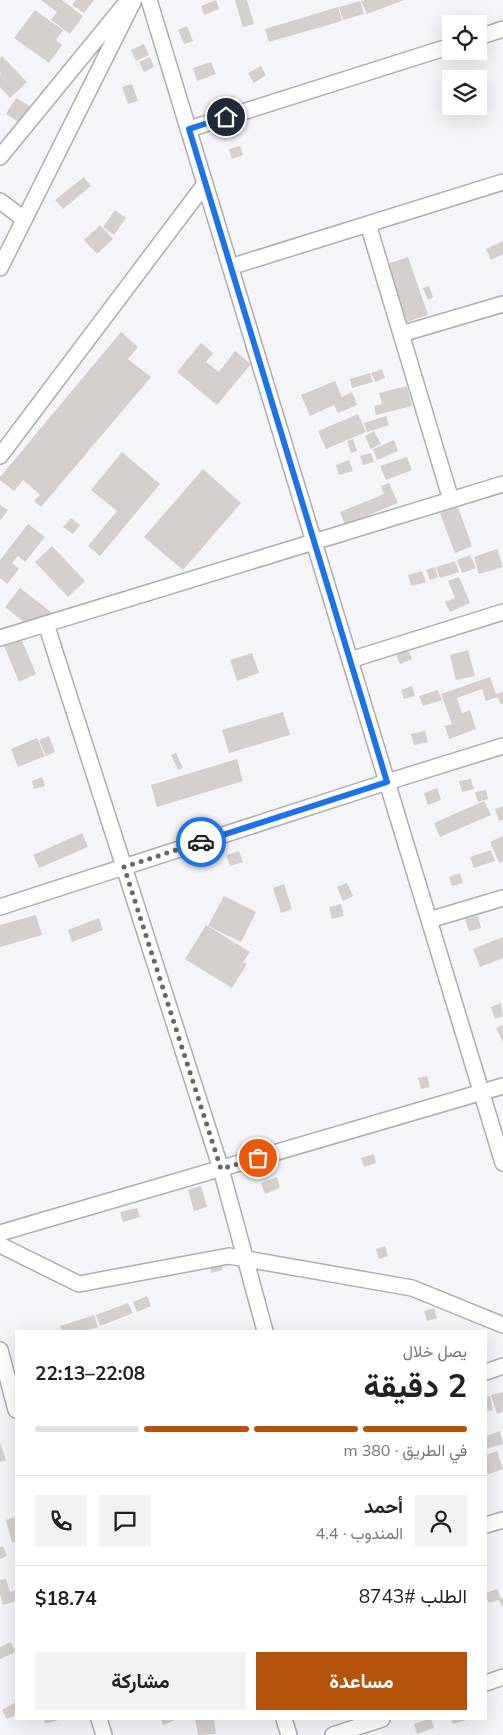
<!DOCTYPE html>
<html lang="ar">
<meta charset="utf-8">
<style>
body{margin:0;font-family:Mulish,Vazirmatn,sans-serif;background:#f2f2f2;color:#202124;direction:rtl;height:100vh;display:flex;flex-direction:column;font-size:19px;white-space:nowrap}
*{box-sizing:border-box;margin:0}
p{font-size:16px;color:#757577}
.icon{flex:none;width:28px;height:28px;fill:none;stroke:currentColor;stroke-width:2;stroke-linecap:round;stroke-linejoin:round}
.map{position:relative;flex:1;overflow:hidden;direction:ltr}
.sheet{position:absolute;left:15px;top:1330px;width:472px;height:390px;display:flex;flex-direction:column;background:#fff;border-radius:0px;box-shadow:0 5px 20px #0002;direction:rtl}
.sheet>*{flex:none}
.buttons{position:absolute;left:442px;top:15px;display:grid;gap:10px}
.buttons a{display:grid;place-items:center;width:45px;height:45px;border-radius:0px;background:#fff;box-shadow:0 5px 20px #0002;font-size:25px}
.pin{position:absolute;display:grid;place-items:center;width:42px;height:42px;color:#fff;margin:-21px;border:2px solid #fff;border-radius:50%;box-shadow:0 1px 5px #0007}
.courier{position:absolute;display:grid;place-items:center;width:50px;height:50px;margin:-25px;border:4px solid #1a73e8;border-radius:50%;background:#fff;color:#222;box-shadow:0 1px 6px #0007}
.headline em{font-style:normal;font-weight:700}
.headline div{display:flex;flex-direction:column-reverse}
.headline{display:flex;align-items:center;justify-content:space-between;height:85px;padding:0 20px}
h1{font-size:32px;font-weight:700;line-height:38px}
.bar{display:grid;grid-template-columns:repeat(4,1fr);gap:8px 5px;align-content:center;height:60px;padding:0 20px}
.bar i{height:6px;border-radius:4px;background:#e0e0e0}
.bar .on{background:#b45309}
.bar p{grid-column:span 4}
.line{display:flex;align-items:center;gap:12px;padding:0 20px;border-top:1px solid #e0e0e0}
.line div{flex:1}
.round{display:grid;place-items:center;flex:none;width:52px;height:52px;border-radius:0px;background:#f2f2f2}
.primary-button{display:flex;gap:10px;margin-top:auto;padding:10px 20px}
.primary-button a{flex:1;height:58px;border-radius:0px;background:#b45309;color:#fff;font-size:20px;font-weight:700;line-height:58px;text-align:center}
.primary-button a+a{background:#f2f2f2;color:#202124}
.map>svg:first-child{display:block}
</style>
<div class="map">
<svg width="503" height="1735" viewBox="0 0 503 1735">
<rect width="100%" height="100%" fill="#f4f4f9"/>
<path fill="#d5d0ce" d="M 41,0 L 62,0 L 83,16 L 70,34 L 51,20 L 57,12 Z
M 76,0 L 94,0 L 84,13 L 72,5 Z
M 216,0 L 219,9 L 204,15 L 201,6 Z
M 235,0 L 247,0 L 254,24 L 243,27 Z
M 365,0 L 404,0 L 367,14 L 361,1 Z
M 360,1 L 364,14 L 343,20 L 339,7 Z
M 338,7 L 342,21 L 269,42 L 265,29 Z
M 35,10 L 63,30 L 56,40 L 62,45 L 49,63 L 14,38 Z
M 187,26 L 193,41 L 184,44 L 178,30 Z
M 144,44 L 149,55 L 136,61 L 131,50 Z
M 2,56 L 27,82 L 10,98 L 0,87 L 0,75 L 1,74 L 0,72 L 0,58 Z
M 150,57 L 154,67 L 144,72 L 139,62 Z
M 211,62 L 216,74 L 197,81 L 193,68 Z
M 261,66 L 266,75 L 254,83 L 248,73 Z
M 132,84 L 138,101 L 128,104 L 122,87 Z
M 16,98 L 30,106 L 20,123 L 6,114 Z
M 240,146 L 243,155 L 232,159 L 229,149 Z
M 84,177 L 91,186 L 63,209 L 55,200 Z
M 115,210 L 126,218 L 114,235 L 103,227 Z
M 100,225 L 113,239 L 97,254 L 84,240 Z
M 503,241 L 503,254 L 491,260 L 486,249 Z
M 408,257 L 428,315 L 407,322 L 387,264 Z
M 429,286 L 433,297 L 428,300 L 423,288 Z
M 121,332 L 138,347 L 128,359 L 151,377 L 41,507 L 34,501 L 40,495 L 23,480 L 14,491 L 0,480 L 0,477 Z
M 201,343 L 213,353 L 206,362 L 219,372 L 235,351 L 251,364 L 217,405 L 177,372 Z
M 382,369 L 385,378 L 375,382 L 371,373 Z
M 370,373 L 373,382 L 352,388 L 350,379 Z
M 335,381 L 342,397 L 352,392 L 357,405 L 338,413 L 334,405 L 310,416 L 301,395 Z
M 407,386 L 412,406 L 376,415 L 374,406 L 382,404 L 379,393 Z
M 358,414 L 366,432 L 326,449 L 318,431 Z
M 386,416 L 389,425 L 367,432 L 364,423 Z
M 374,431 L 381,444 L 371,449 L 365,436 Z
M 353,439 L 357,451 L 351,453 L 347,441 Z
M 394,440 L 398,451 L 377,460 L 373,449 Z
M 122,452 L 160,484 L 100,556 L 88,546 L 117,511 L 91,490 Z
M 371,453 L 374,462 L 363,465 L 360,456 Z
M 407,457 L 412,470 L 386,480 L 380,466 Z
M 349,460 L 353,471 L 339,475 L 336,465 Z
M 203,469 L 241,503 L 183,570 L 144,537 Z
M 389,483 L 398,503 L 345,525 L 340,512 L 384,494 L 381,486 Z
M 0,505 L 8,510 L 0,521 Z
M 458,507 L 472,546 L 455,553 L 440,513 Z
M 71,518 L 80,525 L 73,534 L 63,527 Z
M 28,524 L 45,537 L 25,562 L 18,556 L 12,563 L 19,569 L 7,584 L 0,578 L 0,560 Z
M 52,546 L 85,581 L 68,597 L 35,562 Z
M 497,549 L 503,567 L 479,574 L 474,557 Z
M 470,555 L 476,568 L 462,573 L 457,560 Z
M 455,561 L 459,572 L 440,578 L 436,567 Z
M 435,567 L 438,577 L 430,580 L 426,570 Z
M 422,571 L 426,582 L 411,586 L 408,575 Z
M 459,577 L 470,603 L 450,612 L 445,602 L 455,598 L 448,581 Z
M 20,588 L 56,616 L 41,635 L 5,607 Z
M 18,631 L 36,674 L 19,682 L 1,638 Z
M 408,649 L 412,659 L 400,664 L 396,654 Z
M 468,650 L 475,676 L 456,680 L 450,655 Z
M 252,653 L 259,673 L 237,681 L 230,660 Z
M 490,677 L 496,694 L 503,692 L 503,703 L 500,704 L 498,697 L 486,701 L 482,689 L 457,698 L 462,713 L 470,710 L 476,729 L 449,739 L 445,726 L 452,724 L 441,694 Z
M 412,686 L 415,696 L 404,699 L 401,690 Z
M 438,690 L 442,700 L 423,706 L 419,696 Z
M 283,712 L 290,735 L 229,753 L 222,730 Z
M 425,731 L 428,742 L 414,745 L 411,734 Z
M 49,736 L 55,752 L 46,756 L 39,740 Z
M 37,738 L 45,756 L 18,767 L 11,749 Z
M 176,753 L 183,768 L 178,770 L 171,755 Z
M 237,759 L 243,781 L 157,807 L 151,785 Z
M 42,777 L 45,786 L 34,789 L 32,781 Z
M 471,779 L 474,789 L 462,792 L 459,781 Z
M 437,788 L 441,800 L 428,805 L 424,793 Z
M 486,790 L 488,799 L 478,802 L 475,792 Z
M 484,801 L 491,815 L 440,837 L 434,823 Z
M 503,806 L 503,820 L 499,821 L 495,809 Z
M 82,833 L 88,847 L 39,868 L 33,855 Z
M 503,836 L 503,861 L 499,863 L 490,842 Z
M 491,850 L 495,861 L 474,868 L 470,857 Z
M 239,851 L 243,862 L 230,866 L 226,855 Z
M 460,873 L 463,883 L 452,886 L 449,877 Z
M 347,883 L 353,896 L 343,901 L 337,887 Z
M 284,884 L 292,909 L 281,913 L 273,888 Z
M 224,896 L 256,912 L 241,942 L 208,926 Z
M 341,904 L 344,916 L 332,919 L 329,907 Z
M 36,915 L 42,935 L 0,947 L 0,925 Z
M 478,916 L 481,928 L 469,931 L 465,919 Z
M 99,918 L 103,930 L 72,942 L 68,930 Z
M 206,925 L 250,952 L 243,962 L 247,964 L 232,988 L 185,959 Z
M 503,937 L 503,958 L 480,967 L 473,949 Z
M 501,1003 L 503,1016 L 495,1019 L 491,1007 Z
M 503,1025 L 503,1042 L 496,1028 Z
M 427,1076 L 430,1087 L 421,1089 L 418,1078 Z
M 374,1154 L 376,1163 L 364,1167 L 361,1158 Z
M 277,1177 L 280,1188 L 265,1194 L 261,1183 Z
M 201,1186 L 207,1207 L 194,1211 L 188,1190 Z
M 137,1208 L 140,1217 L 123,1222 L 120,1212 Z
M 385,1246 L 388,1256 L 379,1259 L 376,1249 Z
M 220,1259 L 223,1270 L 211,1273 L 209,1261 Z
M 147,1296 L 151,1306 L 137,1312 L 133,1302 Z
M 128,1303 L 133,1313 L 100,1326 L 96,1315 Z
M 434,1308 L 437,1318 L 427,1321 L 424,1311 Z
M 94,1315 L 98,1327 L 85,1331 L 62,1331 L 60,1326 Z
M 503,1392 L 503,1412 L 497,1414 L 491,1395 Z
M 490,1396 L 493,1410 L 486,1411 L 486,1397 Z
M 500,1431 L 503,1444 L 486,1449 L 486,1436 Z
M 0,1442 L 6,1460 L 0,1462 Z
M 497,1451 L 503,1469 L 486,1475 L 486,1455 Z
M 16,1517 L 16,1542 L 12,1543 L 6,1520 Z
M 3,1546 L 7,1556 L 0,1559 L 0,1547 Z
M 6,1579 L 10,1592 L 16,1590 L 16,1601 L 3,1605 L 0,1594 L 0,1580 Z
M 497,1589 L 501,1599 L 503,1598 L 503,1608 L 499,1600 L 489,1603 L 486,1596 L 486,1593 Z
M 11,1642 L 16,1652 L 0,1659 L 0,1647 Z
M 16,1702 L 16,1715 L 7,1719 L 2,1710 Z
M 44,1719 L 58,1719 L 59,1720 L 45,1724 Z
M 161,1719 L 178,1719 L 163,1725 Z
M 195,1719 L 214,1719 L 216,1734 L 198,1735 Z
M 428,1719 L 431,1719 L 434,1728 L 417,1734 L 414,1724 Z
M 451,1719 L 470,1719 L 453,1724 Z"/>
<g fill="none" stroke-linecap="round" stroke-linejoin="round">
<defs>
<path id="minor" d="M 149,0 L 503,1163
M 479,37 L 503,29
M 189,129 L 451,46
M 0,157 L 126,3
M 0,201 L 24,219
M 368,224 L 451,500
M 230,267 L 503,182
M 0,268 L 134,0
M 401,334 L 503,304
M 0,456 L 205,184
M 46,624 L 221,1169 L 265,1331
M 0,638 L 503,484
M 350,660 L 503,612
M 0,907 L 387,782 L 503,746
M 429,920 L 503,898
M 0,1233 L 503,1086
M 0,1245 L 79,1284 L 229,1256 L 412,1288 L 503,1325
M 0,1350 L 16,1410
M 486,1372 L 503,1366
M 486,1525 L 503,1520
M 486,1683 L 503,1677
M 99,1719 L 104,1735
M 284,1719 L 289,1735
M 333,1735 L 382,1719"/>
</defs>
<use href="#minor" stroke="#adadb1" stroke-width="18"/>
<use href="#minor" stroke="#fff" stroke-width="15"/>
</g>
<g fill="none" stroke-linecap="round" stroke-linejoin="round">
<path stroke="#666669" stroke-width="5" stroke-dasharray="0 9" d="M 201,842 L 124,867 L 221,1169 L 258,1158"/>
<path stroke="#1a73e8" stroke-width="6" d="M 201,842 L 387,782 L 189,129 L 226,117"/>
</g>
</svg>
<div class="buttons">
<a><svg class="icon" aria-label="locate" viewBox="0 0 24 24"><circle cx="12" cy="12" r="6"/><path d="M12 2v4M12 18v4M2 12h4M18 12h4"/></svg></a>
<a><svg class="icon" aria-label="layers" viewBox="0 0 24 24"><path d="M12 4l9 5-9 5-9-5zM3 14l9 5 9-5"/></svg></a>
</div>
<div class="pin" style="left:258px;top:1158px;background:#ea580c"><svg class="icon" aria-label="bag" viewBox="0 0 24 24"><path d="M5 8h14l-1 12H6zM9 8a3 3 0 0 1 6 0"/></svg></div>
<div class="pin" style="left:226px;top:117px;background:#1f2937"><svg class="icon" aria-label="home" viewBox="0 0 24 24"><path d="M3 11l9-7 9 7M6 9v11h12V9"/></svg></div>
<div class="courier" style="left:201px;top:842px"><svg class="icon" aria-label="car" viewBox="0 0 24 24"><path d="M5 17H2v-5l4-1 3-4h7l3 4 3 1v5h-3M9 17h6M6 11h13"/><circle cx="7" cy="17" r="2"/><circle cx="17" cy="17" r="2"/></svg></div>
<section class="sheet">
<div class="headline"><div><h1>2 دقيقة</h1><p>يصل خلال</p></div><em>22:08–22:13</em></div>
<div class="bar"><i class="on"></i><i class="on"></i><i class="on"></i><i></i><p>في الطريق · 380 m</p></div>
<div class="line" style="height:90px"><a class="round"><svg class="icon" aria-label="person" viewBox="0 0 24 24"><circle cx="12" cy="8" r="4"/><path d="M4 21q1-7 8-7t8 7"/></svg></a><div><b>أحمد</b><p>المندوب · 4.4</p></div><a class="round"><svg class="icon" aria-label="chat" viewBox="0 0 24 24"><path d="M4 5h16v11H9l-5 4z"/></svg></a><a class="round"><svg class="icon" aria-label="phone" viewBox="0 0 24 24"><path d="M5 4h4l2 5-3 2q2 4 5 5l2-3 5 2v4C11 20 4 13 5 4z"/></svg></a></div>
<div class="line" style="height:65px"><div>الطلب #8743</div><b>$18.74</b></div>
<div class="primary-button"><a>مساعدة</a><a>مشاركة</a></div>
</section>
</div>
